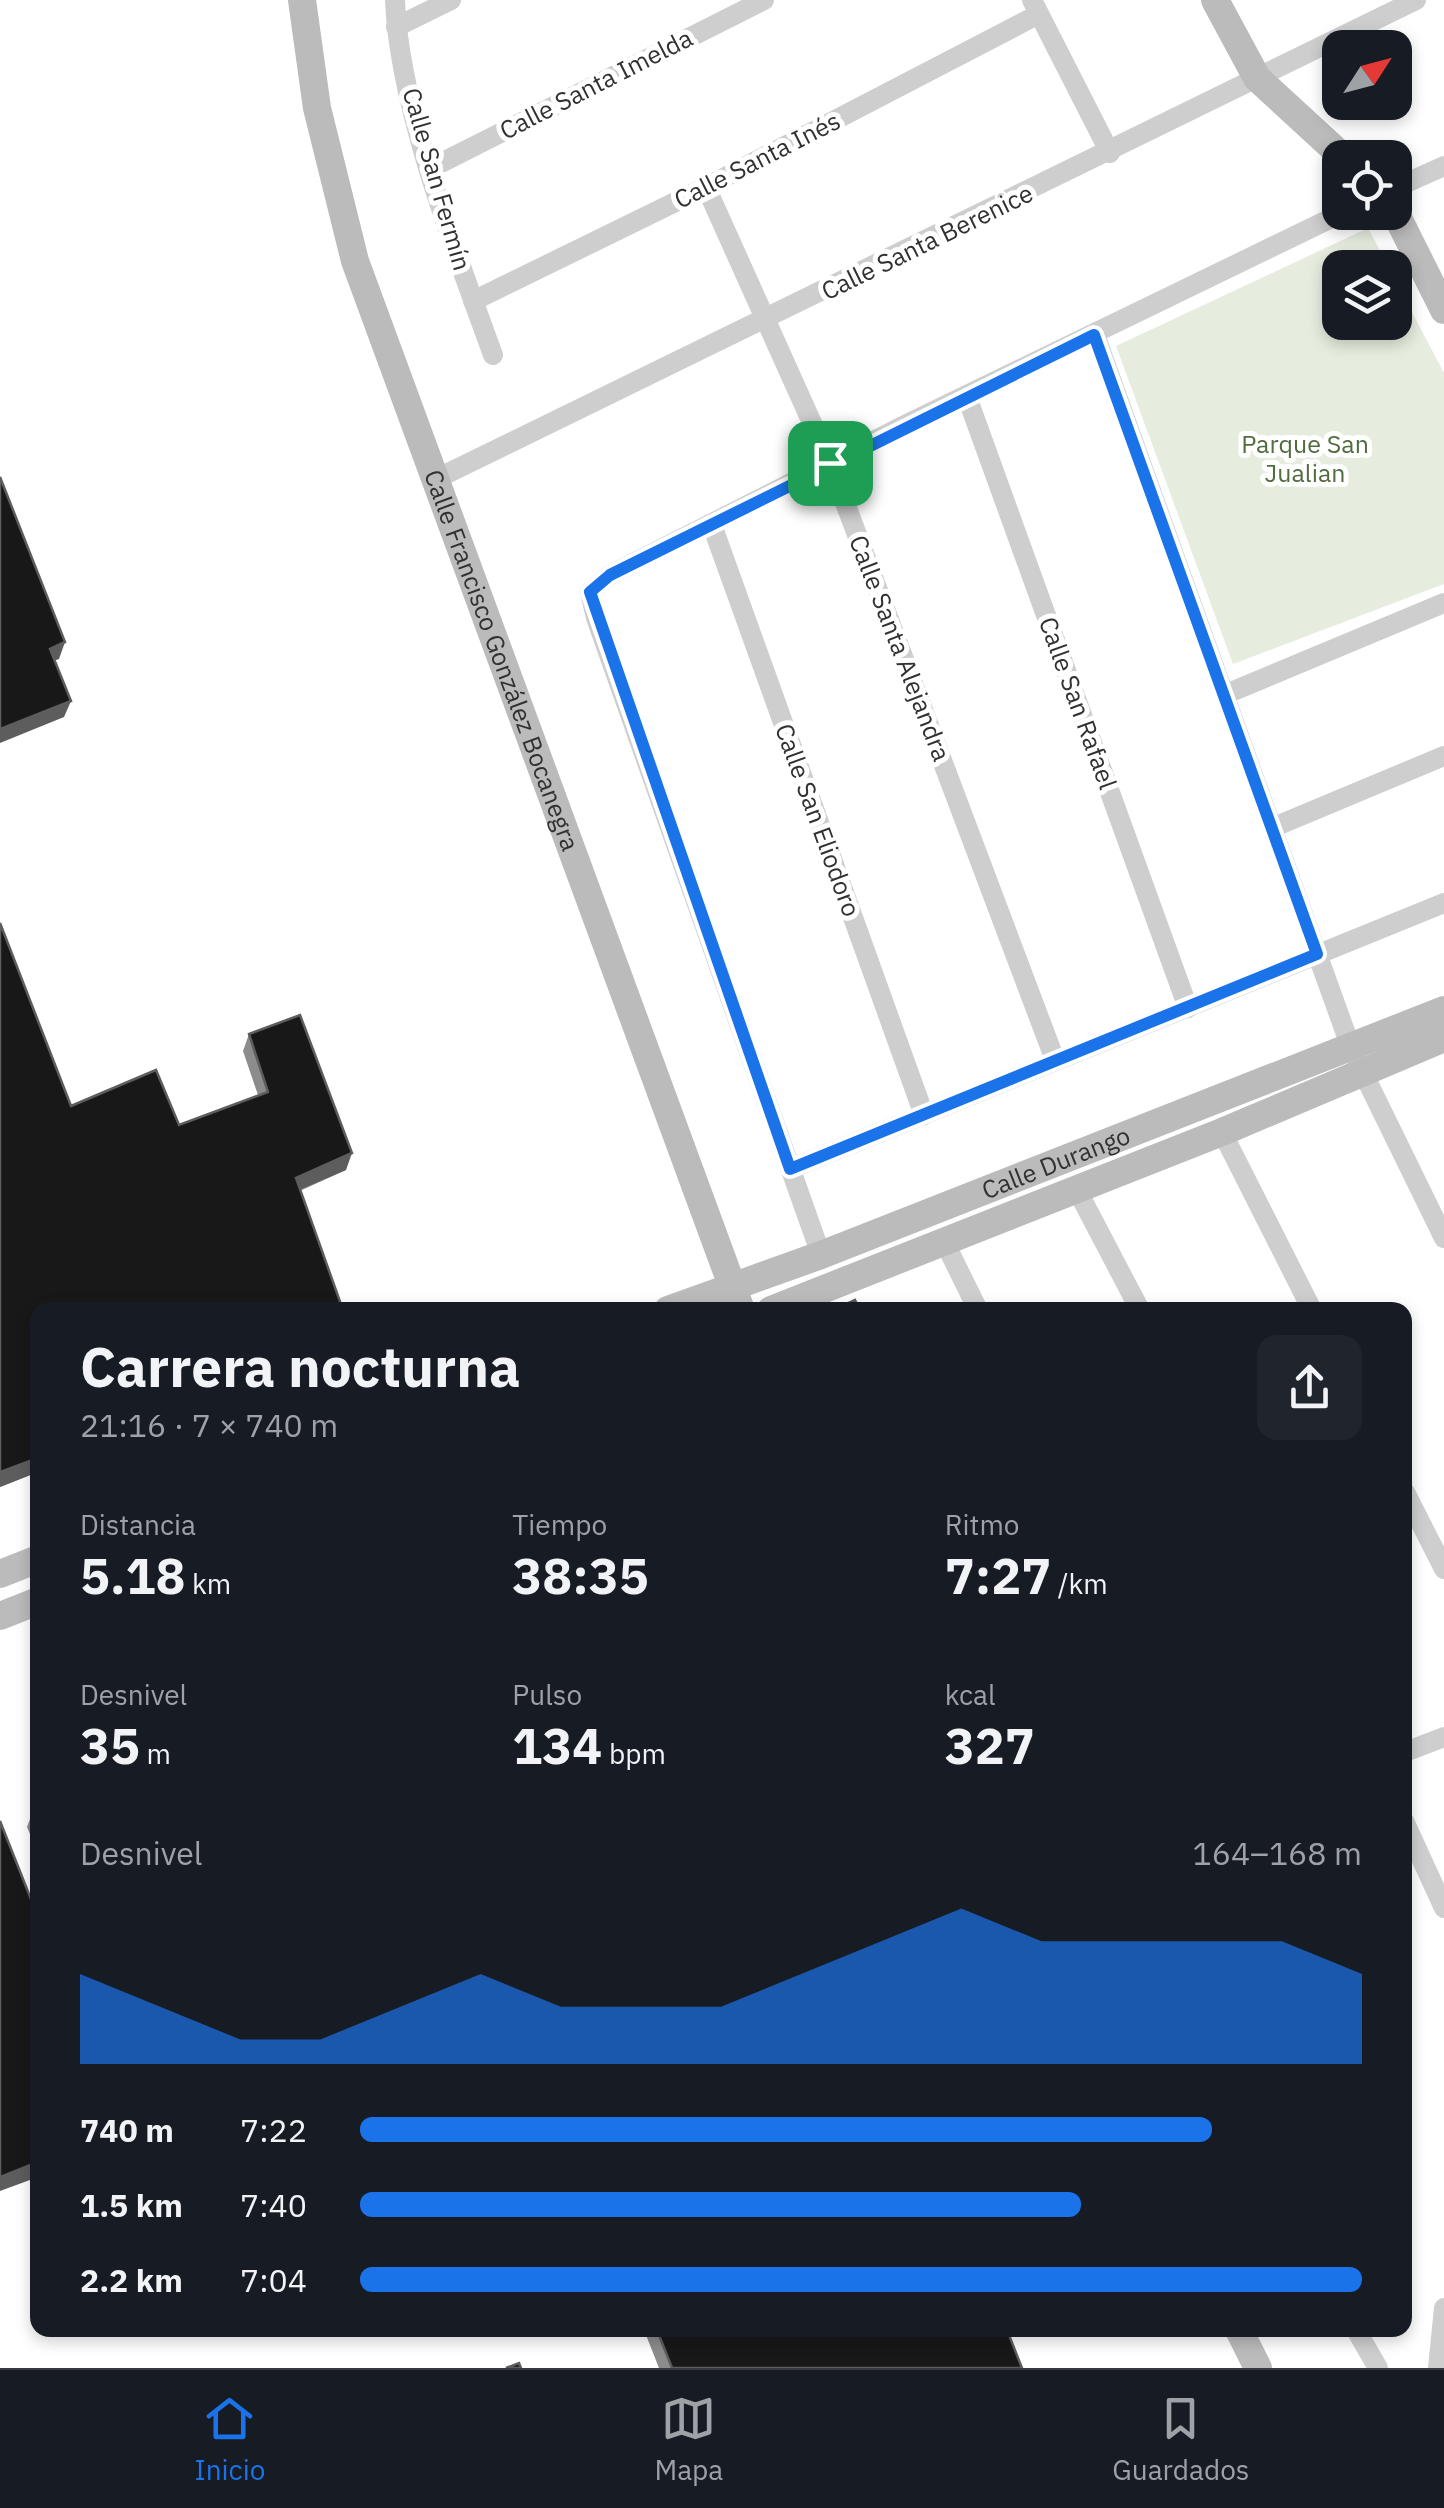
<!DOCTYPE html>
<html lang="es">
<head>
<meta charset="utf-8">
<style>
	:root { --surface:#171b24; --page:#20242c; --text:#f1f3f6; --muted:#9ea1a6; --line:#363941; --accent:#1a73e8 }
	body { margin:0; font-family:"IBM Plex Sans",sans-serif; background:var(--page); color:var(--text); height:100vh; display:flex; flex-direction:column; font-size:38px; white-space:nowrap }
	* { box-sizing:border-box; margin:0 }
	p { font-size:32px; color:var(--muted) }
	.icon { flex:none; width:55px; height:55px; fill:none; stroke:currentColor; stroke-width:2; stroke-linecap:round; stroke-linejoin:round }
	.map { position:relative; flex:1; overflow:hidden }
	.details { position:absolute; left:30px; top:1302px; width:1382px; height:1035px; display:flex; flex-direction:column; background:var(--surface); border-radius:20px; box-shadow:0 5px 15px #0003 }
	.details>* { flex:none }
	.needle { width:65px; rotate:54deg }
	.tools { position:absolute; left:1322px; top:30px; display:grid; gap:20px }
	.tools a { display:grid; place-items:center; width:90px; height:90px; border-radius:20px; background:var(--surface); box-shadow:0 5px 15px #0003; font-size:50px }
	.pin { position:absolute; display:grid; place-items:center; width:85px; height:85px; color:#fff; margin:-42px; border-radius:20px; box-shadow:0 5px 15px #0006 }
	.round { display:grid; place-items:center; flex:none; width:105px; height:105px; border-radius:20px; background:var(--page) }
	.summary { display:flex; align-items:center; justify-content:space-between; height:170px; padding:0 50px }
	h1 { font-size:55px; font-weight:800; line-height:75px }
	.stats { display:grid; grid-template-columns:repeat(3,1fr); gap:15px; height:170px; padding:10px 50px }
	.stats div { display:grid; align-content:center }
	.stats b { font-size:50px; font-weight:800 }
	.stats small { font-size:28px; font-weight:400 }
	.stats p { font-size:28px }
	.chart { height:280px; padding:20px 50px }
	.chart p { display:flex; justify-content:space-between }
	.chart svg { width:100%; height:180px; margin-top:10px; fill:var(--accent); opacity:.7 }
	ul { padding:0 50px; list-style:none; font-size:32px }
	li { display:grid; grid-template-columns:160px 120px 1fr; align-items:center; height:75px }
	li i { height:25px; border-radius:12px; background:var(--accent) }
	.tabs { display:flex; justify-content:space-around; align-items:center; height:140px; border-top:2px solid var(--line); background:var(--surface); font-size:28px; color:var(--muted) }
	.tabs a { display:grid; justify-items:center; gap:5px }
	.tabs .selected { color:var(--accent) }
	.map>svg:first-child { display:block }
</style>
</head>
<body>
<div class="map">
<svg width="1444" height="2368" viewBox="0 0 1444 2368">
	<rect width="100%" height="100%" fill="#fff"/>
	<polygon fill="#e6eddf" points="1368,228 1389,267 1340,268 1340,322 1395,322 1395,280 1444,373 1444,584 1233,664 1116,346"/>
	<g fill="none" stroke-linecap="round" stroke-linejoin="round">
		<g stroke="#cecece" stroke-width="20">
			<path d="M395,0C399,108 456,252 493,355"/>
			<polyline points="1032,0 1110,153"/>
			<polyline points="396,27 451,0"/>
			<polyline points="429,169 764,0"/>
			<polyline points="706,187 830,463 1055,1060"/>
			<polyline points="1395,188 1444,166"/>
			<polyline points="473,301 706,187 1039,14"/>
			<polyline points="1095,335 1351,1048 1444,1238"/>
			<polyline points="967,397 1188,1008"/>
			<polyline points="436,479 1416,0"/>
			<polyline points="712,525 924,1115"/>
			<polyline points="1226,694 1444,603"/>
			<polyline points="1274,827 1444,756"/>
			<polyline points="1222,1132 1312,1310"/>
			<polyline points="790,1169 1444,903"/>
			<polyline points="1076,1188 1140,1310"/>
			<polyline points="944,1241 978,1310"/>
			<polyline points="821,1255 596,618 590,592 610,575 905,425 1344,212"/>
			<polyline points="1405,1492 1444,1569"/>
			<polyline points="1405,1752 1444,1737"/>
			<polyline points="1405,1823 1444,1908"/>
			<polyline points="1356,2330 1378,2368"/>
			<polyline points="1438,2368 1444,2308"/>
		</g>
		<g stroke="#bbb" stroke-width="28">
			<path id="s1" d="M302,0L317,108L355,261L741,1310"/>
			<polyline points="1215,0 1257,78 1344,158"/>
			<polyline points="1395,212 1444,310"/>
			<path id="s2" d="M668,1310L821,1255L1444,1010"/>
			<polyline points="771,1310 1222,1132 1444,1038"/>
			<polyline points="0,1574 38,1559"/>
			<polyline points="0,1616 38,1601"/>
			<polyline points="1239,2330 1258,2368"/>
		</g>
	</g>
	<g fill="#8c8c8c">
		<polygon points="0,923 71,1106 179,1125 258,1095 243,1051 249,1034 346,1170 38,1310 38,1472 0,1487"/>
		<polygon points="38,1809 38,1853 27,1827 33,1811"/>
		<polygon points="644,2330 1007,2330 1022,2368 659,2368"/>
	</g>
	<g fill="#5d5d5d">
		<polygon points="65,642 59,659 43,665 50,649"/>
		<polygon points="71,701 64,717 0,743 0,729"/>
		<polygon points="352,1153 346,1170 290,1194 296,1178"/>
		<polygon points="38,1458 38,1472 0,1487 0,1472"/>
		<polygon points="38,2162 38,2177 0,2191 0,2177"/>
	</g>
	<g fill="#181818" stroke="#5d5d5d" stroke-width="2.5">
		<polygon points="0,477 65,642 50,649 71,701 0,729"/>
		<polygon points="0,923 71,1106 156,1070 179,1125 268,1092 249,1034 300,1015 352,1153 296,1178 343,1310 38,1310 38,1458 0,1472"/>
		<polygon points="855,1300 860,1310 834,1310"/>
		<polygon points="0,1821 38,1917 38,2162 0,2177"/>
		<polygon points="657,2330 1007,2330 1022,2368 672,2368"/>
		<polygon points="519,2363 521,2368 506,2368"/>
	</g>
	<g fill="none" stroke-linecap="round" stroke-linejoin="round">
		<g stroke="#fff" stroke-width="20">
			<polygon id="route" points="1094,335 1317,954 790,1169 590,592 610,575"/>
		</g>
		<use href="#route" stroke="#1a73e8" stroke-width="12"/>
	</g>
	<g text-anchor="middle" stroke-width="10" stroke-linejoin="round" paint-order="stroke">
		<g font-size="25" fill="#313131" stroke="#fff">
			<text transform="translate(596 84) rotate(-27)" y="9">Calle Santa Imelda</text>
			<text transform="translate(757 160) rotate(-27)" y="9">Calle Santa Inés</text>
			<text transform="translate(437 179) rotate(74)" y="9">Calle San Fermín</text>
			<text transform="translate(927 242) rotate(-26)" y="9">Calle Santa Berenice</text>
			<text transform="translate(900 648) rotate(69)" y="9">Calle Santa Alejandra</text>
			<text dy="9" stroke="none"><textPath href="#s1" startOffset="692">Calle Francisco González Bocanegra</textPath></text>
			<text transform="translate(1078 703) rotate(70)" y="9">Calle San Rafael</text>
			<text transform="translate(818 820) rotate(70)" y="9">Calle San Eliodoro</text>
			<text dy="9" stroke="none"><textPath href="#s2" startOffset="415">Calle Durango</textPath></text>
		</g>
		<g font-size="25" fill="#516c3f" stroke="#fff">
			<text x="1305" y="453">Parque San<tspan x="1305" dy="29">Jualian</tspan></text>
		</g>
	</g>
</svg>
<div class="tools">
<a><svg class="needle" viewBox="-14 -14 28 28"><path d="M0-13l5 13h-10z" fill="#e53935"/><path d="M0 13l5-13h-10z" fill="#9ea1a6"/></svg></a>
<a><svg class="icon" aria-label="locate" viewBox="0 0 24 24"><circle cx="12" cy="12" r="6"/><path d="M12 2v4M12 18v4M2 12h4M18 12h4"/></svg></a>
<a><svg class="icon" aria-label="layers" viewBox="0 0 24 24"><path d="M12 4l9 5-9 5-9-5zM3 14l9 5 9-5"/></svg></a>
</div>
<div class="pin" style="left:830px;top:463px;background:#1e9e55"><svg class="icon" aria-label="arrive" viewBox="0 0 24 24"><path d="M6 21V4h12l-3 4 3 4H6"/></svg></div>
<section class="details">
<div class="summary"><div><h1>Carrera nocturna</h1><p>21:16 · 7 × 740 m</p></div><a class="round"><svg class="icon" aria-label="share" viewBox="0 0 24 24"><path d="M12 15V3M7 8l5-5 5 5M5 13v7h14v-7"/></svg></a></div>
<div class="stats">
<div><p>Distancia</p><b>5.18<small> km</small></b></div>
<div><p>Tiempo</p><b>38:35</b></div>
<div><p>Ritmo</p><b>7:27<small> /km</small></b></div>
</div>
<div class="stats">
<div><p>Desnivel</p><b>35<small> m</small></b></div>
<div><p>Pulso</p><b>134<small> bpm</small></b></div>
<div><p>kcal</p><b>327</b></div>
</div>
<div class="chart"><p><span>Desnivel</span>164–168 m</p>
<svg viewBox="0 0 160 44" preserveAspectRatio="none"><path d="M0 44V22L10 30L20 38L30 38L40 30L50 22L60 30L70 30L80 30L90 22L100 14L110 6L120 14L130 14L140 14L150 14L160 22V44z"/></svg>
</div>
<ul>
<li><b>740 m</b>7:22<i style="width:85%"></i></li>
<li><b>1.5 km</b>7:40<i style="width:72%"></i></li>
<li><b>2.2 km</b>7:04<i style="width:100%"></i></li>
</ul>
</section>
</div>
<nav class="tabs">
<a class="selected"><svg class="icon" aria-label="home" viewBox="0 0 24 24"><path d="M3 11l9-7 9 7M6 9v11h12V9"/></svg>Inicio</a>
<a><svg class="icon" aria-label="map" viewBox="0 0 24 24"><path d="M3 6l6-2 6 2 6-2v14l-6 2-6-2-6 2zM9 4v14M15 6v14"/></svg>Mapa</a>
<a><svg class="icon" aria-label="saved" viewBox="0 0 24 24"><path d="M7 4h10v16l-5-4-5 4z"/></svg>Guardados</a>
</nav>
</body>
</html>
